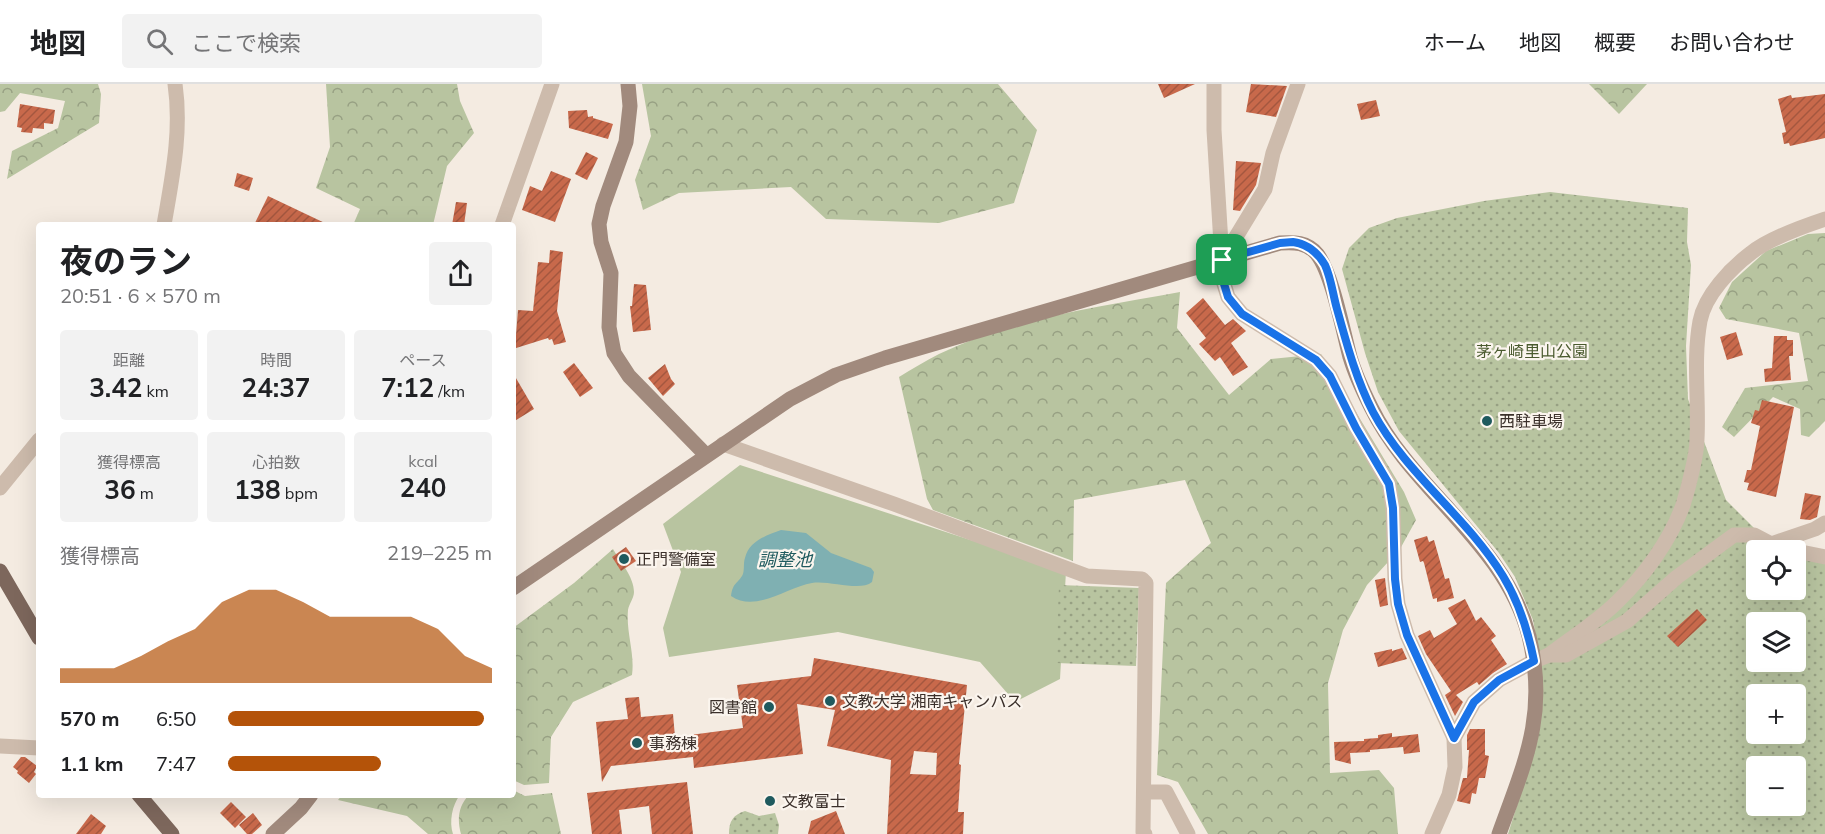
<!DOCTYPE html>
<html lang="ja">
<head>
<meta charset="utf-8">
<style>
	:root { --surface:#fff; --page:#f2f2f2; --text:#202124; --muted:#757577; --line:#e0e0e0; --accent:#b45309 }
	body { margin:0; font-family:Mulish,"Noto Sans JP",sans-serif; background:var(--page); color:var(--text); height:100vh; display:flex; flex-direction:column; font-size:22px; white-space:nowrap }
	* { box-sizing:border-box; margin:0 }
	p { font-size:20px; color:var(--muted) }
	.icon { flex:none; width:33px; height:33px; fill:none; stroke:currentColor; stroke-width:2; stroke-linecap:round; stroke-linejoin:round }
	.map { position:relative; flex:1; overflow:hidden }
	.drawer { position:absolute; left:36px; top:138px; width:480px; height:576px; display:flex; flex-direction:column; background:var(--surface); border-radius:6px; box-shadow:0 6px 24px #0002 }
	.drawer>* { flex:none }
	.fabs { position:absolute; left:1746px; top:456px; display:grid; gap:12px }
	.fabs a { display:grid; place-items:center; width:60px; height:60px; border-radius:6px; background:var(--surface); box-shadow:0 6px 24px #0002; font-size:30px }
	.pin { position:absolute; display:grid; place-items:center; width:51px; height:51px; color:#fff; margin:-26px; border-radius:12px; box-shadow:0 3px 9px #0006 }
	.round { display:grid; place-items:center; flex:none; width:63px; height:63px; border-radius:6px; background:var(--page) }
	.overview { display:flex; align-items:center; justify-content:space-between; height:102px; padding:0 24px }
	h1 { font-size:33px; font-weight:700; line-height:45px }
	.figures { display:grid; grid-template-columns:repeat(3,1fr); gap:9px; height:102px; padding:6px 24px }
	.figures div { display:grid; align-content:center; border-radius:6px; background:var(--page); text-align:center }
	.figures b { font-size:26px; font-weight:700 }
	.figures small { font-size:16px; font-weight:400 }
	.figures p { font-size:16px }
	.chart { height:168px; padding:12px 24px }
	.chart p { display:flex; justify-content:space-between }
	.chart svg { width:100%; height:108px; margin-top:6px; fill:var(--accent); opacity:.7 }
	ul { padding:0 24px; list-style:none; font-size:20px }
	li { display:grid; grid-template-columns:96px 72px 1fr; align-items:center; height:45px }
	li i { height:15px; border-radius:8px; background:var(--accent) }
	header { display:flex; align-items:center; gap:36px; box-sizing:border-box; height:84px; padding:0 30px; background:var(--surface); border-bottom:2px solid var(--line) }
	header strong { font-size:28px }
	nav { display:flex; gap:33px; margin-inline-start:auto; font-size:21px }
	.search { width:420px; height:54px; background:var(--page); display:flex; align-items:center; gap:15px; box-sizing:border-box; padding:0 21px; border-radius:6px; color:var(--muted); font-size:22px }
	.map>svg:first-child { display:block }
</style>
</head>
<body>
<header>
<strong>地図</strong>
<div class="search"><svg class="icon" aria-label="search" viewBox="0 0 24 24"><circle cx="10" cy="10" r="6"/><path d="M15 15l6 6"/></svg>ここで検索</div>
<nav><a>ホーム</a><a>地図</a><a>概要</a><a>お問い合わせ</a></nav>
</header>
<div class="map">
<svg width="1825" height="750" viewBox="0 0 1825 750">
	<defs>
		<pattern id="forest-crowns" width="20" height="18" patternUnits="userSpaceOnUse" patternTransform="scale(1.5)"><rect width="20" height="18" fill="#b8c4a0"/><path d="M2 6a3 3 0 1 1 6 0M12 15a3 3 0 1 1 6 0" fill="none" stroke="#97a083"/></pattern>
		<pattern id="park-dots" width="8" height="8" patternUnits="userSpaceOnUse" patternTransform="scale(1.5)"><rect width="8" height="8" fill="#b8c4a0"/><path d="M2 2h.1M6 6h.1" fill="none" stroke="#97a083" stroke-width="1.8" stroke-linecap="round"/></pattern>
		<pattern id="building-hatch" width="6" height="6" patternUnits="userSpaceOnUse" patternTransform="scale(1.5)"><rect width="6" height="6" fill="#c8694b"/><path d="M-1 1l2-2M0 6l6-6M5 7l2-2" fill="none" stroke="#a4573f"/></pattern>
	</defs>
	<rect width="100%" height="100%" fill="#f4ebe1"/>
	<polygon fill="#b8c4a0" points="740,381 1066,487 1060,595 1015,618 980,578 838,548 669,573 663,544 681,488 663,440"/>
	<g fill="url(#forest-crowns)">
		<polygon points="0,0 98,0 101,10 99,39 7,95 12,67 58,44 65,17 20,9 5,27 0,28"/>
		<polygon points="326,0 457,0 460,17 474,49 447,82 433,141 353,141 360,125 316,104 330,63"/>
		<polygon points="642,0 998,0 1037,46 1014,119 939,139 826,135 791,103 679,109 643,126 635,96 651,52"/>
		<polygon points="1589,0 1647,0 1619,30"/>
		<polygon points="1825,149 1825,337 1809,353 1801,351 1800,325 1773,313 1734,353 1722,343 1745,304 1808,297 1799,249 1726,235 1719,224 1732,198 1766,167 1808,150"/>
		<path d="M1180,208L1177,244L1229,311L1271,275L1321,270L1404,408L1416,436L1400,465L1367,501L1343,546L1328,599L1330,689L1379,686L1394,704L1398,750H1208L1178,698L1157,691L1166,499L1211,459L1185,396L1074,416L1073,477L933,426L927,415L899,293C912,285 925,277 939,270C1014,234 1099,223 1180,208Z"/>
		<path d="M613,465C620,477 634,493 634,508C634,514 629,520 628,526C626,549 635,569 632,591L573,618L551,653L549,699L524,701L513,696V544L574,499Z"/>
		<path d="M513,706L525,712L552,709L561,750H461C457,736 458,722 469,711H513Z"/>
		<path d="M342,711H460C452,721 449,738 453,750H428L407,732L338,716Z"/>
	</g>
	<g fill="url(#park-dots)" fill-rule="evenodd">
		<path d="M1550,108L1688,124L1687,158L1691,181L1686,262L1688,315L1726,416L1758,448L1775,455L1825,469V750H1508L1538,654L1541,581L1533,536L1515,493L1499,469L1399,347L1378,308L1365,269L1342,185L1349,164L1369,144L1397,134L1484,117ZM1756,466H1796V506H1756ZM1756,538H1796V578H1756ZM1756,610H1796V650H1756ZM1756,682H1796V722H1756Z"/>
		<polygon points="1059,501 1139,504 1136,582 1056,579"/>
		<path d="M745,727L759,732L775,729L779,741L778,750H729C729,737 733,731 745,727Z"/>
	</g>
	<path fill="#7fb0b2" d="M781,446L806,449L831,469L871,484L874,488L872,498C860,508 829,496 812,499C787,503 756,529 731,512C733,499 736,501 742,492C745,488 743,479 745,474C749,457 767,451 781,446Z"/>
	<g fill="url(#building-hatch)" fill-rule="evenodd">
		<polygon points="1158,0 1195,0 1164,14"/>
		<polygon points="1251,0 1287,2 1276,33 1246,28"/>
		<polygon points="1825,10 1825,54 1790,62 1789,59 1784,60 1782,49 1786,48 1778,15 1791,11 1792,14"/>
		<polygon points="1376,16 1380,32 1361,36 1357,20"/>
		<polygon points="20,20 55,26 53,40 44,39 44,45 33,44 32,49 21,48 22,44 17,43"/>
		<polygon points="587,26 588,33 593,32 593,34 613,40 608,55 569,44 568,27"/>
		<polygon points="586,68 598,74 587,96 575,90"/>
		<polygon points="1236,77 1261,79 1256,101 1240,127 1233,126"/>
		<polygon points="551,87 571,95 555,138 522,126 530,102 542,107"/>
		<polygon points="237,89 253,94 249,107 234,102"/>
		<polygon points="268,112 329,141 254,141"/>
		<polygon points="456,118 467,119 464,141 452,141"/>
		<polygon points="550,166 563,168 557,227 566,258 554,261 552,255 549,256 548,254 513,265 513,252 516,251 518,226 533,227 538,178 549,179"/>
		<polygon points="634,200 646,201 651,246 633,248 630,222 632,222"/>
		<polygon points="1203,214 1225,241 1233,235 1246,247 1231,259 1248,283 1233,292 1220,273 1215,277 1199,260 1206,254 1186,229"/>
		<polygon points="1736,248 1743,271 1727,276 1720,253"/>
		<polygon points="1774,252 1787,252 1787,256 1793,256 1793,272 1789,272 1791,296 1765,298 1764,285 1772,284"/>
		<polygon points="574,279 593,304 580,313 563,288"/>
		<polygon points="665,280 671,295 675,300 663,312 648,294"/>
		<polygon points="513,289 534,325 513,338"/>
		<polygon points="1762,316 1794,323 1776,413 1747,406 1749,399 1744,398 1747,386 1751,386 1760,342 1751,339 1755,326 1759,327"/>
		<polygon points="1805,409 1821,412 1817,433 1810,436 1800,435"/>
		<polygon points="1427,452 1429,458 1434,456 1445,495 1449,494 1454,514 1437,518 1437,514 1433,515 1424,479 1423,477 1420,478 1414,456"/>
		<polygon points="626,463 636,477 621,487 612,473"/>
		<polygon points="1385,494 1388,521 1380,523 1375,496"/>
		<polygon points="1465,515 1476,537 1481,533 1496,552 1491,556 1507,580 1493,589 1479,601 1477,598 1456,611 1463,618 1455,632 1445,611 1451,607 1426,570 1418,552 1430,546 1434,554 1457,540 1448,524"/>
		<polygon points="1697,525 1707,536 1678,563 1667,552"/>
		<polygon points="1402,564 1407,575 1378,583 1374,569 1392,565 1392,567"/>
		<path d="M814,574L967,601L959,680L961,681L958,728H964L963,750H887L891,676L827,662L835,626L797,620L803,670L694,684L693,673L611,682L602,698L596,638L628,635L625,614L639,613L641,633L673,630L675,653L743,644L737,601L811,592ZM914,667L937,669L936,691L910,690Z"/>
		<polygon points="1470,645 1485,645 1485,671 1489,672 1485,694 1479,694 1476,710 1472,709 1470,720 1457,717 1463,694 1467,694 1469,666 1467,666 1467,651"/>
		<polygon points="1392,649 1392,653 1418,650 1420,668 1404,670 1403,663 1370,666 1370,668 1350,669 1351,680 1335,676 1334,658 1364,657 1364,655 1378,654 1378,651"/>
		<polygon points="21,673 25,673 37,682 34,688 36,690 29,699 17,689 18,687 13,683"/>
		<polygon points="687,698 693,750 652,750 649,722 619,726 622,750 592,750 587,709"/>
		<polygon points="231,718 246,733 235,744 220,729"/>
		<polygon points="836,727 845,750 808,750 811,737"/>
		<polygon points="253,729 262,741 252,750 247,750 239,741"/>
		<polygon points="91,730 106,742 101,750 76,750"/>
	</g>
	<g fill="none" stroke-linecap="round" stroke-linejoin="round">
		<g stroke="#cdbbac" stroke-width="15">
			<polyline points="1214,0 1214,46 1222,176"/>
			<path d="M164,141C172,94 182,48 175,0"/>
			<polyline points="502,141 552,0"/>
			<polyline points="1222,176 1265,105 1273,69 1298,0"/>
			<polyline points="1217,177 1228,213 1242,230 1316,276 1330,292 1356,344 1389,400 1393,424 1395,495 1398,520 1407,551 1454,654 1455,683 1449,711 1432,750"/>
			<polyline points="723,360 894,420 1087,492 1142,495 1146,499 1143,748 1145,750"/>
			<polyline points="0,404 39,356"/>
			<polyline points="1771,460 1815,445 1825,439"/>
			<polyline points="1796,467 1825,473"/>
			<path d="M1549,571C1571,554 1597,538 1617,518C1644,492 1670,457 1683,421C1688,405 1697,371 1697,355C1699,316 1693,275 1700,237C1705,211 1731,184 1751,169C1768,155 1804,142 1825,135"/>
			<polyline points="1454,654 1474,618 1499,596 1534,577 1549,571 1566,571 1627,537 1677,493 1734,451 1754,451 1771,460 1793,466"/>
			<polyline points="0,662 39,664"/>
			<polyline points="1144,708 1166,708 1188,750"/>
		</g>
		<g stroke="#a18a7d" stroke-width="15">
			<polyline points="628,0 630,22 626,58 603,122 599,140 601,158 611,189 609,243 614,269 629,292 706,371"/>
			<path d="M513,504L790,315L836,291L885,274L1280,159C1294,158 1307,158 1317,170C1332,189 1343,247 1350,273C1355,290 1363,307 1371,323C1412,407 1505,458 1529,552C1548,630 1525,678 1499,750"/>
			<polyline points="273,750 301,724 311,711"/>
		</g>
		<g stroke="#7d675c" stroke-width="15">
			<polyline points="0,487 39,554"/>
			<polyline points="139,711 172,750"/>
		</g>
	</g>
	<g fill="none" stroke-linecap="round" stroke-linejoin="round">
		<g stroke="#fff" stroke-width="12">
			<path id="route" d="M1293,158C1308,160 1318,169 1325,181C1331,194 1333,211 1337,225C1347,261 1356,295 1373,328C1406,390 1466,432 1503,492C1519,518 1528,547 1534,577L1499,596L1474,618L1454,654L1407,551L1398,520L1395,495L1393,424L1389,400L1356,344L1330,292L1316,276L1242,230L1228,213L1217,177L1280,159Z"/>
		</g>
		<use href="#route" stroke="#1a73e8" stroke-width="8"/>
	</g>
	<g fill="#1f5a5e" stroke="#fbf5ee" stroke-width="2">
		<circle cx="1487" cy="337" r="6"/>
		<circle cx="624" cy="475" r="6"/>
		<circle cx="830" cy="617" r="6"/>
		<circle cx="769" cy="623" r="6"/>
		<circle cx="637" cy="659" r="6"/>
		<circle cx="770" cy="717" r="6"/>
	</g>
	<g text-anchor="middle" stroke-width="4.5" stroke-linejoin="round" paint-order="stroke">
		<g font-size="16" fill="#4a5a2e" stroke="#fbf5ee">
			<text x="1532" y="273">茅ヶ崎里山公園</text>
		</g>
		<g font-size="16" fill="#3b302b" stroke="#fbf5ee" text-anchor="start">
			<text x="1499" y="343">西駐車場</text>
			<text x="636" y="481">正門警備室</text>
			<text x="842" y="623">文教大学 湘南キャンパス</text>
			<text x="757" y="629" text-anchor="end">図書館</text>
			<text x="649" y="665">事務棟</text>
			<text x="782" y="723">文教富士</text>
		</g>
		<g font-size="18" font-style="italic" fill="#1f5a5e" stroke="#fbf5ee">
			<text x="785" y="482">調整池</text>
		</g>
	</g>
</svg>
<div class="fabs">
<a><svg class="icon" aria-label="locate" viewBox="0 0 24 24"><circle cx="12" cy="12" r="6"/><path d="M12 2v4M12 18v4M2 12h4M18 12h4"/></svg></a>
<a><svg class="icon" aria-label="layers" viewBox="0 0 24 24"><path d="M12 4l9 5-9 5-9-5zM3 14l9 5 9-5"/></svg></a>
<a>+</a>
<a>−</a>
</div>
<div class="pin" style="left:1222px;top:176px;background:#1e9e55"><svg class="icon" aria-label="arrive" viewBox="0 0 24 24"><path d="M6 21V4h12l-3 4 3 4H6"/></svg></div>
<section class="drawer">
<div class="overview"><div><h1>夜のラン</h1><p>20:51 · 6 × 570 m</p></div><a class="round"><svg class="icon" aria-label="share" viewBox="0 0 24 24"><path d="M12 15V3M7 8l5-5 5 5M5 13v7h14v-7"/></svg></a></div>
<div class="figures">
<div><p>距離</p><b>3.42<small> km</small></b></div>
<div><p>時間</p><b>24:37</b></div>
<div><p>ペース</p><b>7:12<small> /km</small></b></div>
</div>
<div class="figures">
<div><p>獲得標高</p><b>36<small> m</small></b></div>
<div><p>心拍数</p><b>138<small> bpm</small></b></div>
<div><p>kcal</p><b>240</b></div>
</div>
<div class="chart"><p><span>獲得標高</span>219–225 m</p>
<svg viewBox="0 0 160 44" preserveAspectRatio="none"><path d="M0 44V38L10 38L20 38L30 33L40 27L50 22L60 11L70 6L80 6L90 11L100 17L110 17L120 17L130 17L140 22L150 33L160 38V44z"/></svg>
</div>
<ul>
<li><b>570 m</b>6:50<i style="width:97%"></i></li>
<li><b>1.1 km</b>7:47<i style="width:58%"></i></li>
</ul>
</section>
</div>
</body>
</html>
